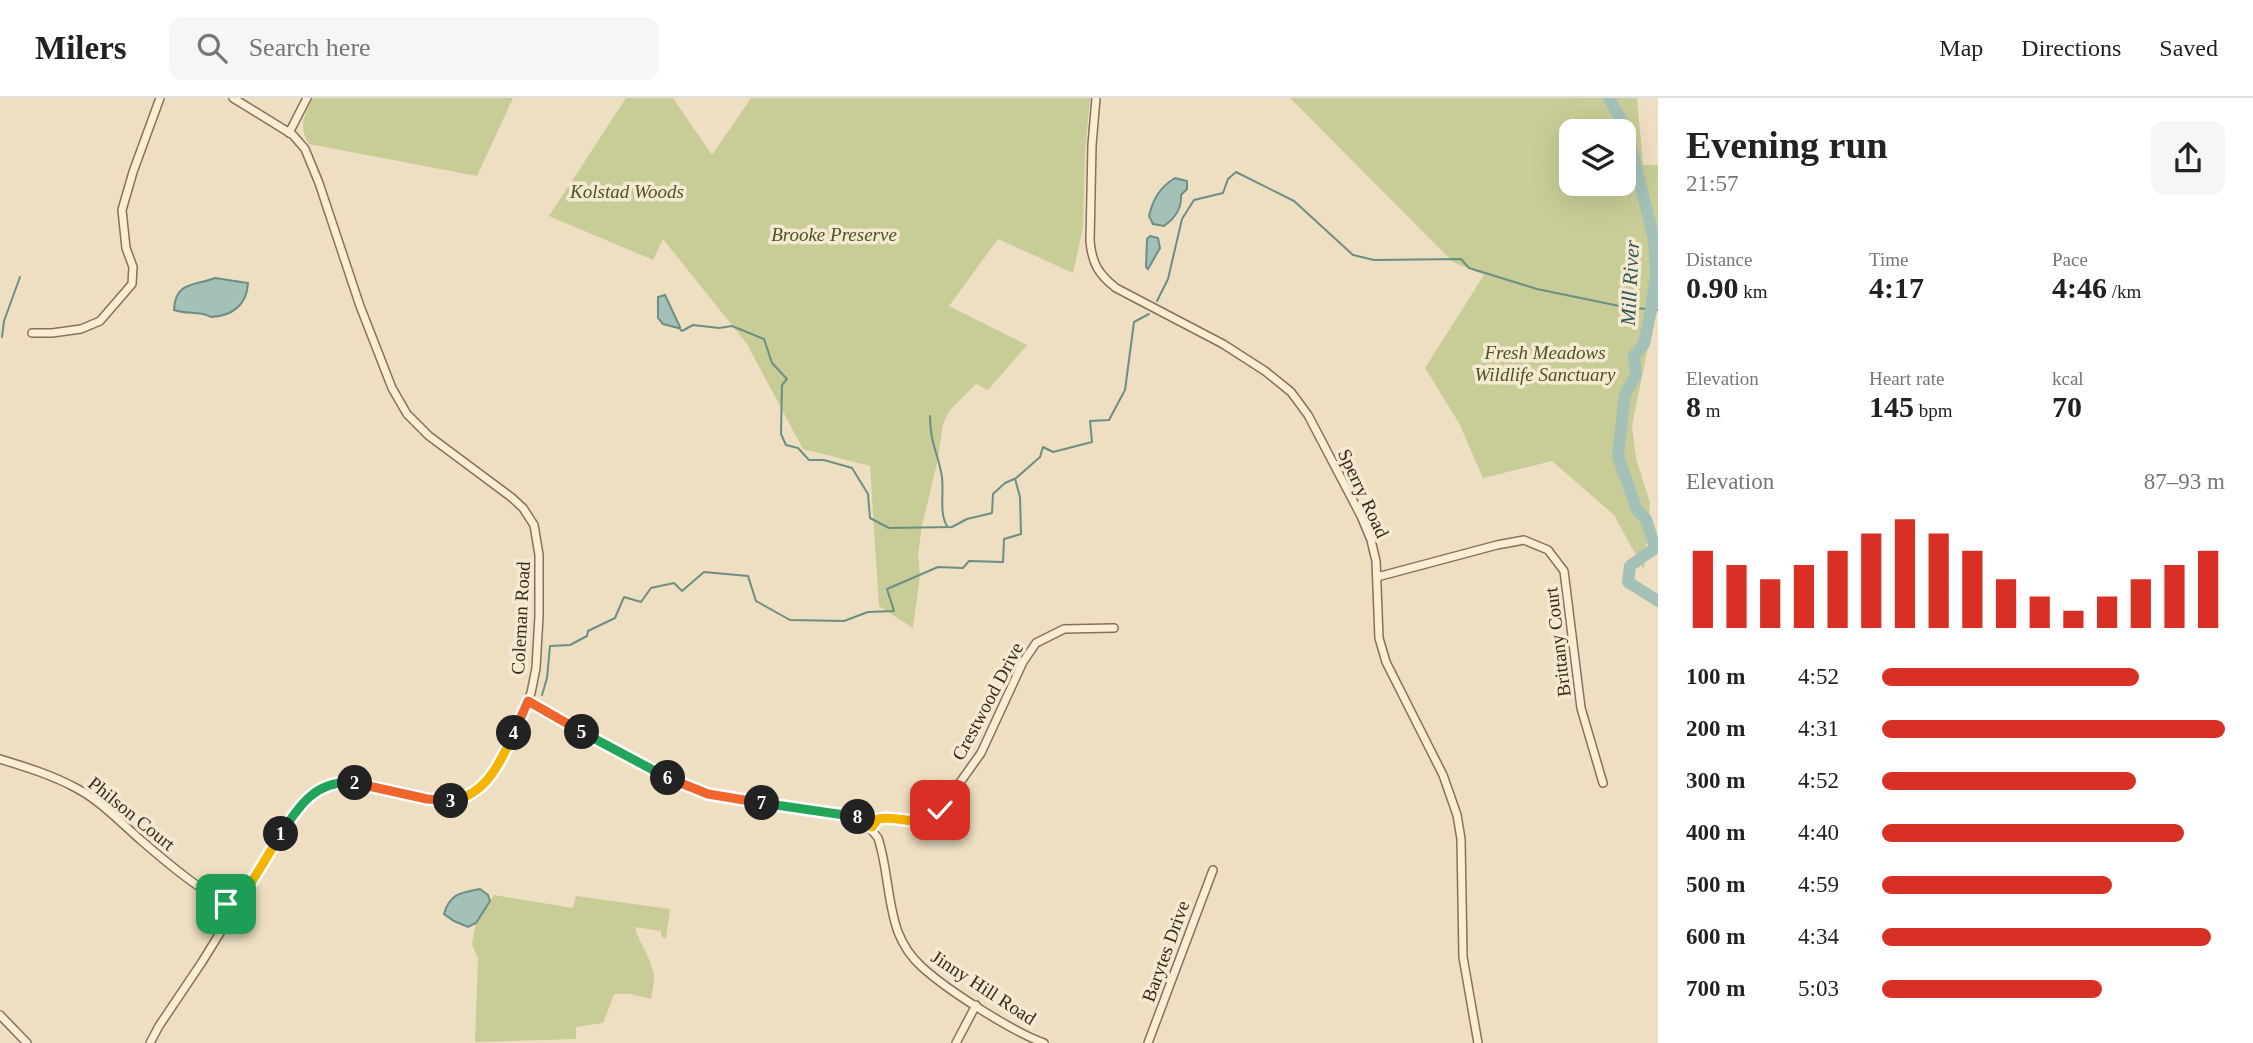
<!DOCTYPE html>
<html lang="en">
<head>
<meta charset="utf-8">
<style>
	:root { --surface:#fff; --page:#f6f6f6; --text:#222; --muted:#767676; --line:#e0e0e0; --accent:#d93025 }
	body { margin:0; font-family:Georgia,serif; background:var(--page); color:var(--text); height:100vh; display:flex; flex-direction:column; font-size:26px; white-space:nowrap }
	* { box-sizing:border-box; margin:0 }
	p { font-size:23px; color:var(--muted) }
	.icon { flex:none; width:38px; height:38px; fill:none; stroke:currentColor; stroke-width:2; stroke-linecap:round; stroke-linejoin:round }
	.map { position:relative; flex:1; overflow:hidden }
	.side { display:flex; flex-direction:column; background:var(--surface); width:595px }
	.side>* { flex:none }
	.controls { position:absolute; left:1559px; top:21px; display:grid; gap:14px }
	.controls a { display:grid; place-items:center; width:77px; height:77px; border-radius:14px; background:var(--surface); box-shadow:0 7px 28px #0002; font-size:35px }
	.pin { position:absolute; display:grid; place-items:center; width:60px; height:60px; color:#fff; margin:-30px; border-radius:14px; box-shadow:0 4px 10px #0006 }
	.km { position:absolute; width:35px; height:35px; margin:-18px; border-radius:50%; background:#222; color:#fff; font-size:19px; line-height:35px; text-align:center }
	.round { display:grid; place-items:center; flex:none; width:74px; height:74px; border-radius:14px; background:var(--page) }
	.summary { display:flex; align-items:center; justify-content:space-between; height:119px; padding:0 28px }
	h1 { font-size:38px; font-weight:700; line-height:52px }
	.stats { display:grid; grid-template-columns:repeat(3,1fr); gap:10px; height:119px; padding:7px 28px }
	.stats div { display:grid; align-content:center }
	.stats b { font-size:30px; font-weight:700 }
	.stats small { font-size:19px; font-weight:400 }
	.stats p { font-size:19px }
	.chart { height:196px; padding:14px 28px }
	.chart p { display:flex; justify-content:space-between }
	.chart svg { width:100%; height:126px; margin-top:7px; stroke:var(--accent); stroke-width:6 }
	ul { padding:0 28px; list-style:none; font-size:23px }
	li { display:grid; grid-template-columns:112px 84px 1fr; align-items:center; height:52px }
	li i { height:18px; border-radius:9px; background:var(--accent) }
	header { display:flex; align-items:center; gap:42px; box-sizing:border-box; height:98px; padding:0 35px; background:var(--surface); border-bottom:2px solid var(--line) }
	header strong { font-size:33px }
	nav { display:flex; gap:38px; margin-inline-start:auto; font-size:24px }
	.search { width:490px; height:63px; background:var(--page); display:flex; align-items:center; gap:18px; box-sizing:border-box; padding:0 24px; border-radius:14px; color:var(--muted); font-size:26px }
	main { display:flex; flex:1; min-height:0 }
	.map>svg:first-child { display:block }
</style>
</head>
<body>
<header>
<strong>Milers</strong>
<div class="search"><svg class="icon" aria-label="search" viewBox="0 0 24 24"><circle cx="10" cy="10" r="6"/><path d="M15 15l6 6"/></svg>Search here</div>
<nav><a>Map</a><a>Directions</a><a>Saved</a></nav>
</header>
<main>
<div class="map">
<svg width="1658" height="945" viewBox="0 0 1658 945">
	<rect width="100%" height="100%" fill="#eedfc2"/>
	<g fill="#c8cc96" fill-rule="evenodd">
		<path d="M313,0H513L477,78L309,46C298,28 304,18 313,0Z"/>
		<polygon points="626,0 673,0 712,57 751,0 1090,0 1085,55 1083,129 1073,175 998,141 949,208 1027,247 988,292 976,286 949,313 943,326 938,361 922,428 918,456 920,478 913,530 879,508 870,368 803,351 747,246 663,141 653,162 549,118"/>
		<path d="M1290,0H1637L1643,67H1658V213L1655,214L1632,328L1636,360L1650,405L1644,472L1614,417L1552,363L1483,380L1459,325L1425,270L1484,177L1453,164ZM1572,33H1624V86H1572Z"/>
		<path d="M494,797L573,810L576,798L670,811L666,841L661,838V833L635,829C639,846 652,860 654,878C654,885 652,894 651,901L630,896H614L603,925L576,929V941L475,944L478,861L472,846L476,825Z"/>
	</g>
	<g fill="#a4c1b7" stroke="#6b8f84" stroke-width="2">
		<path d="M1175,80L1187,83V91L1181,97C1182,111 1175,120 1164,128L1153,126L1149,118C1153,101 1160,89 1175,80Z"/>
		<polygon points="1150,138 1158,140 1160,150 1148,171 1146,169 1147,141"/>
		<path d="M215,180L248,185C247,207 232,218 211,219C200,212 187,217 174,212C175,183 195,188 215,180Z"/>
		<polygon points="665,197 680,229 678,230 663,226 658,220 658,199"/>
		<path d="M480,791L488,797L490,803L476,825L468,829L454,823L444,816C450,795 461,795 480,791Z"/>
	</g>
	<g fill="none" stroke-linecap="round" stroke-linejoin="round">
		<g stroke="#6b8f84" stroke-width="2">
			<polyline points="1157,203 1168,181 1182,121 1194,102 1223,95 1228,81 1236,74 1294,103 1353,157 1374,162 1461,161 1469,170 1537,191 1624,209 1658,212"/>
			<polyline points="679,230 682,233 693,227 719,230 732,228 764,241 772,265 787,281 782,287 781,336 786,347 798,350 809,362 824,362 852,370 868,396 870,420 889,430 952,429 967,421 992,415 993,396 1005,385 1014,381"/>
			<polyline points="2,239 4,223 20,179"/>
			<path d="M930,318C930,345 938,355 942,379C944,395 939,415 947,428"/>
			<polyline points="542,597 547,580 550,548 570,547 587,538 588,533 615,520 624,499 641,504 651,490 674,485 682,493 704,474 748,478 756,503 790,522 844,523 868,514 894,513 887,491 938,469 963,470 969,463 1003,464 1004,441 1021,436 1020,399 1015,381 1040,359 1043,349 1053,354 1092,344 1090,323 1109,322 1125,292 1134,224 1149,216"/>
		</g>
		<polyline stroke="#a4c1b7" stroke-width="12" points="1609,0 1621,22 1632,53 1654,141 1656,175 1651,212 1644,246 1634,258 1636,277 1625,296 1618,358 1637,412 1646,421 1655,450 1630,468 1628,484 1658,503"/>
		<g stroke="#887059" stroke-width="10">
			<g id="minor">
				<path d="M1096,0L1092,47L1090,143C1092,165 1098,176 1116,190L1223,246L1265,273L1291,294L1308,317L1361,418L1371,442L1376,463L1379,540L1386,564L1443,677L1457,717L1461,741L1463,859L1478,945"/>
				<polyline points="289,35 307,0"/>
				<polyline points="32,235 52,235 81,231 100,223 132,186 133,169 126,150 122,112 133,74 160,0"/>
				<polyline points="1377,479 1497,447 1524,442 1548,452 1564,473 1581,610 1603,685"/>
				<path d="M528,603L645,669L693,690L728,700L854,718L866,725L878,740C888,770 887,804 898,834C903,847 911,859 922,869C947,892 1013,934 1044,945"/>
				<path d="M0,661C26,669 52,677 76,690C101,703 122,726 143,744C172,769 201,793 235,811"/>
				<path d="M872,729L878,721C900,717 922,732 939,714L981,655L1023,564L1036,545L1064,531L1114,530"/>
				<polyline points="0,917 27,945"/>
				<polyline points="150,945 159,928 202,864 288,725 307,700 325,688 343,684 441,703 465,699 488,682 510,644 531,595 536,570 539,518 539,457 534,427 523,410 511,399 429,338 407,316 392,290 360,208 319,85 305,51 293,37 233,0"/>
				<polyline points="956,945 976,907"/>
				<polyline points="1148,945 1213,772"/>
			</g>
		</g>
		<use href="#minor" stroke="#f9edd5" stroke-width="7"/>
	</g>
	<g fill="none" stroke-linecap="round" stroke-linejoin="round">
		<g stroke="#fff" stroke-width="14">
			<polyline id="split-1" points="226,806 235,811 281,736"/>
		</g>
		<g stroke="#fff" stroke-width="14">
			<path id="split-2" d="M281,736C299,707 317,681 355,685"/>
		</g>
		<g stroke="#fff" stroke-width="14">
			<polyline id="split-3" points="355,685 427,701 451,703"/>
		</g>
		<g stroke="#fff" stroke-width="14">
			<path id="split-4" d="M451,703C486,697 500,665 514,635"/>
		</g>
		<g stroke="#fff" stroke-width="14">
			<polyline id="split-5" points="514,635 528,603 582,634"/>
		</g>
		<g stroke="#fff" stroke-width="14">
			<polyline id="split-6" points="582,634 668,680"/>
		</g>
		<g stroke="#fff" stroke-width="14">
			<polyline id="split-7" points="668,680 708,696 762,705"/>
		</g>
		<g stroke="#fff" stroke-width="14">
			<polyline id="split-8" points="762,705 858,719"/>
		</g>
		<g stroke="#fff" stroke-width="14">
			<path id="split-9" d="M858,719L872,729L878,721C902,716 921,734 940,712"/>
		</g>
		<use href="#split-1" stroke="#f5b400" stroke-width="9"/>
		<use href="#split-2" stroke="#22a559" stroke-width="9"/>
		<use href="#split-3" stroke="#f0652b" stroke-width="9"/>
		<use href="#split-4" stroke="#f5b400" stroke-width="9"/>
		<use href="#split-5" stroke="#f0652b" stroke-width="9"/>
		<use href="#split-6" stroke="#22a559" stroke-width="9"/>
		<use href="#split-7" stroke="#f0652b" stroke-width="9"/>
		<use href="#split-8" stroke="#22a559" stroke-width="9"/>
		<use href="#split-9" stroke="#f5b400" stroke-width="9"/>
	</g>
	<g text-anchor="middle" stroke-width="7" stroke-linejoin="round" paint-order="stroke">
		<g font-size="19" font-style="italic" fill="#4a5424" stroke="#f5e9d1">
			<text x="627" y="100">Kolstad Woods</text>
			<text x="834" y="143">Brooke Preserve</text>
			<text x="1545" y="261">Fresh Meadows<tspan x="1545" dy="22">Wildlife Sanctuary</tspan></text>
		</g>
		<g font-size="19" fill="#38291d" stroke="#f5e9d1">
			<text transform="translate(1364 395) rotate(65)" y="7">Sperry Road</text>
			<text transform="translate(520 520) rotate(-87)" y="7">Coleman Road</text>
			<text transform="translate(1557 544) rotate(-97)" y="7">Brittany Court</text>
			<text transform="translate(987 603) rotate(-62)" y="7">Crestwood Drive</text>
			<text transform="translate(132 715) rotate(39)" y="7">Philson Court</text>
			<text transform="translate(1165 853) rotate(-70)" y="7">Barytes Drive</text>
			<text transform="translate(984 889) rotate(33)" y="7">Jinny Hill Road</text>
		</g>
		<g font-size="21" font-style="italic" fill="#2c5753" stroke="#f5e9d1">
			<text transform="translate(1630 185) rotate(-87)" y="7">Mill River</text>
		</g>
	</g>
</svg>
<div class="controls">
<a><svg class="icon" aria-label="layers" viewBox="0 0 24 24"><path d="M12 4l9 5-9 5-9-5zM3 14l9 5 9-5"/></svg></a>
</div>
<div class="pin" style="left:226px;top:806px;background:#1e9e55"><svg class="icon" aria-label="arrive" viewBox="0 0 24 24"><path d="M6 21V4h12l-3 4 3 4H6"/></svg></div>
<div class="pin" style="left:940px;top:712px;background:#d93025"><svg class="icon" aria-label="check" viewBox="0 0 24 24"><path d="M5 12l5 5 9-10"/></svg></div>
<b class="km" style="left:281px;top:736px">1</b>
<b class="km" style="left:355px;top:685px">2</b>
<b class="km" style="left:451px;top:703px">3</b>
<b class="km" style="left:514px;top:635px">4</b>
<b class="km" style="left:582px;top:634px">5</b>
<b class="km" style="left:668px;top:680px">6</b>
<b class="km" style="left:762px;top:705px">7</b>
<b class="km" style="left:858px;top:719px">8</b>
</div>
<section class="side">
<div class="summary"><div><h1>Evening run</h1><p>21:57</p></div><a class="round"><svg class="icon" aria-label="share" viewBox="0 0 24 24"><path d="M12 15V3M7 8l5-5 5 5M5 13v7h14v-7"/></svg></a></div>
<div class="stats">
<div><p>Distance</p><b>0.90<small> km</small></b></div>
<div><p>Time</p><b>4:17</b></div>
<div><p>Pace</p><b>4:46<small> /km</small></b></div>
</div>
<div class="stats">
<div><p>Elevation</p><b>8<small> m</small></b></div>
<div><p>Heart rate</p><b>145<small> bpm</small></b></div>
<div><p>kcal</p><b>70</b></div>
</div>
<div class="chart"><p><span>Elevation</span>87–93 m</p>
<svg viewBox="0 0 160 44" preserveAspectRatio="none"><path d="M5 44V17M15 44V22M25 44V27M35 44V22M45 44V17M55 44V11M65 44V6M75 44V11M85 44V17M95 44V27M105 44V33M115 44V38M125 44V33M135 44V27M145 44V22M155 44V17"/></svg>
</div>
<ul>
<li><b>100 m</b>4:52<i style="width:75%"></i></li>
<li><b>200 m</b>4:31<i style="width:100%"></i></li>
<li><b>300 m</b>4:52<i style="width:74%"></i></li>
<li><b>400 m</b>4:40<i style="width:88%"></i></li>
<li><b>500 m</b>4:59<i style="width:67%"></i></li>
<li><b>600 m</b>4:34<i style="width:96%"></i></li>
<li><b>700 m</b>5:03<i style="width:64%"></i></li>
</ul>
</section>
</main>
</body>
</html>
